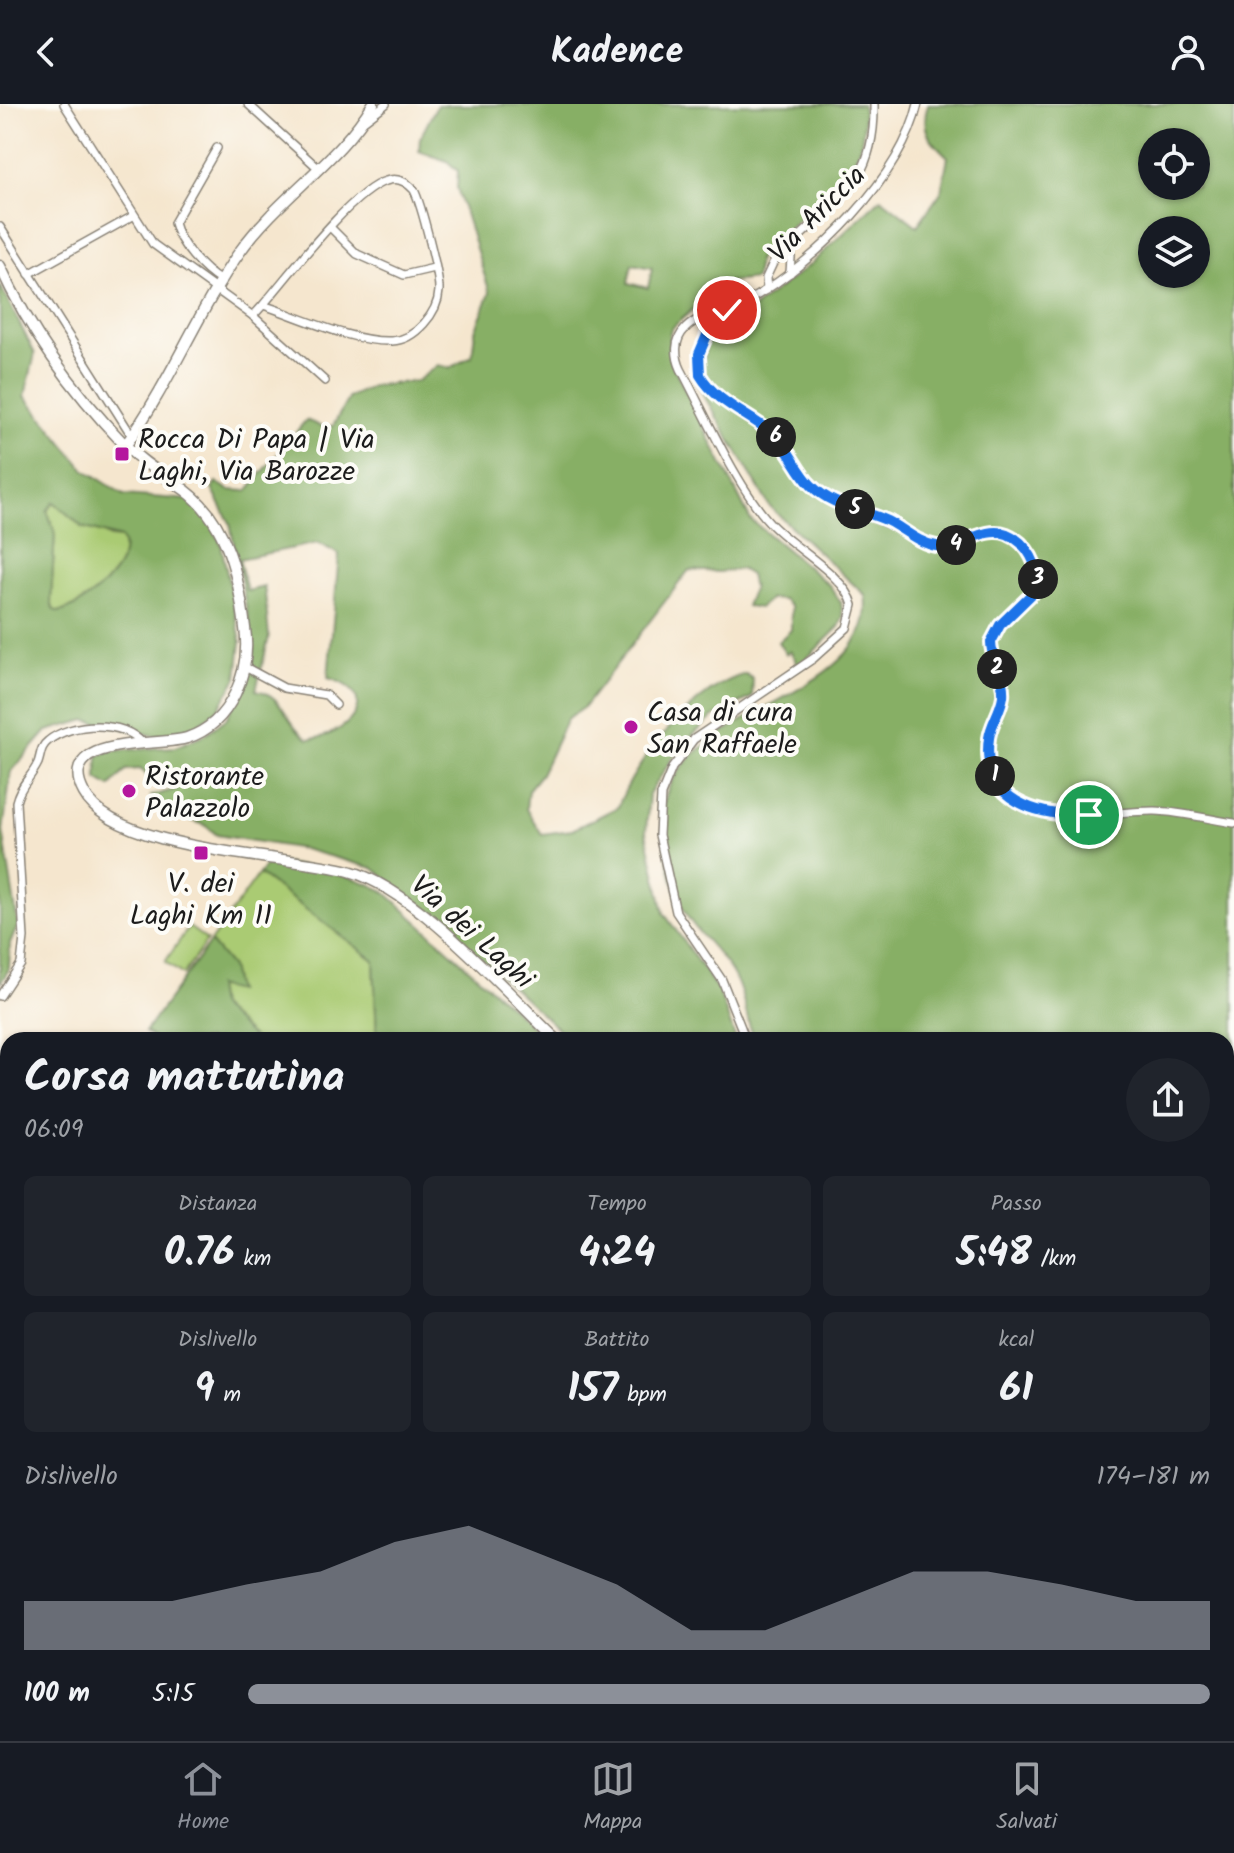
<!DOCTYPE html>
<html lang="it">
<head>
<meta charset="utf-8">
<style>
	:root { --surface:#171b24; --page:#20242c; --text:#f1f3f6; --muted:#9ea1a6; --line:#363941; --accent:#8c9099 }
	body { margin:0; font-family:Kalam,sans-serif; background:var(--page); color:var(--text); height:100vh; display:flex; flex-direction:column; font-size:30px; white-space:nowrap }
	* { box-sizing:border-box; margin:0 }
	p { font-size:26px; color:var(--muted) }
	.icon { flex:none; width:44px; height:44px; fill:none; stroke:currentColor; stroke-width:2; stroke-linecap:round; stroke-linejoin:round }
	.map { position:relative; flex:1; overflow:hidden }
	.details { position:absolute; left:0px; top:928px; width:1234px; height:710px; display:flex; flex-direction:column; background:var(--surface); border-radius:24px 24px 0 0; box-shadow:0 2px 6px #0004 }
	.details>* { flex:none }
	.tools { position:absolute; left:1138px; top:24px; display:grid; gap:16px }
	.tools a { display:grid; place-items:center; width:72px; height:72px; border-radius:50%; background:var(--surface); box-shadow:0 2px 6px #0004; font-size:40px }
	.pin { position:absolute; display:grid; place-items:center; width:68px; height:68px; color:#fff; margin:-34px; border:4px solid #fff; border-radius:50%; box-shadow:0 2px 8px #0007 }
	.km { position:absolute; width:40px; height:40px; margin:-20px; border-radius:50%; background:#222; color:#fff; font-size:22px; line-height:40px; text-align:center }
	.round { display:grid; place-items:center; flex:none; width:84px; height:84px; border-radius:42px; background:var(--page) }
	.overview { display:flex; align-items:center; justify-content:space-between; height:136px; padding:0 24px }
	h1 { font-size:44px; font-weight:600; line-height:60px }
	.stats { display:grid; grid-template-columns:repeat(3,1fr); gap:12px; height:136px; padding:8px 24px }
	.stats div { display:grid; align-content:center; border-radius:12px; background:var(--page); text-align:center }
	.stats b { font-size:40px; font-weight:600 }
	.stats small { font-size:22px; font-weight:400 }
	.stats p { font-size:22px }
	.chart { height:224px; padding:16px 24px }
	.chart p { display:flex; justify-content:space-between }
	.chart svg { width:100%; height:144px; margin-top:8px; fill:var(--accent); opacity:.7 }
	ul { padding:0 24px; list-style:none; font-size:26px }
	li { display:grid; grid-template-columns:128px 96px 1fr; align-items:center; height:60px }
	li i { height:20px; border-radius:10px; background:var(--accent) }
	header { display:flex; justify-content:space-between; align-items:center; height:104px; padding:0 24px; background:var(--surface); font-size:36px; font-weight:600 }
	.dock { display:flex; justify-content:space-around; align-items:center; height:112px; border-top:2px solid var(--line); background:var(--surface); font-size:22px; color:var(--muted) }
	.dock a { display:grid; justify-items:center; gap:4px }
	.dock .selected { color:var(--accent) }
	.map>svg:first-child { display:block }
</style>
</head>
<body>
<header><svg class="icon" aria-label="back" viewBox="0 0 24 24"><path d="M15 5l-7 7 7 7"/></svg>Kadence<svg class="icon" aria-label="person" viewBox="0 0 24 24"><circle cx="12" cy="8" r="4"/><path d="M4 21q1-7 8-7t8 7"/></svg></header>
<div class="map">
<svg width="1234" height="1637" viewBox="0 0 1234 1637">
	<rect width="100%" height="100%" fill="#fdfcf7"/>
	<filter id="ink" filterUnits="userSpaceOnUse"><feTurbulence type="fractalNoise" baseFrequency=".0125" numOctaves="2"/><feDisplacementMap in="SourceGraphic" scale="16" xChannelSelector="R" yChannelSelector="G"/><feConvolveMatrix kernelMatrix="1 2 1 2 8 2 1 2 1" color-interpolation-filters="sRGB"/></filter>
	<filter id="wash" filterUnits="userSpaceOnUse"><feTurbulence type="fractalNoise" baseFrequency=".006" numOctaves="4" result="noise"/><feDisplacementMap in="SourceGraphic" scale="32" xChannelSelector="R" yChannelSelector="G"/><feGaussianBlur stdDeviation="1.8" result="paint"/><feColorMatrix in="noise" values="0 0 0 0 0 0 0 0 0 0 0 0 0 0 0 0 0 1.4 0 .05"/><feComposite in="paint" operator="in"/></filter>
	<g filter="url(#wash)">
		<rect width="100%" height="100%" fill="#f5e6ce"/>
		<g fill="#aacb73" stroke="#637448" stroke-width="2">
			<path d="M54,398L110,433L121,434C136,461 83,504 58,508L53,505L51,496L55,429L47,407Z"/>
			<polygon points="259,770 374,856 377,936 256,936 219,903 215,882 236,886 210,838"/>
			<polygon points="189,823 207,836 183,871 165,858"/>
			<polygon points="8,1001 8,1048 0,1031 0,1004"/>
		</g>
		<g fill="#87af65" stroke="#526640" stroke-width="2" fill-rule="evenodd">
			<path d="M862,0C871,47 845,72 813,102C794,119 776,137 758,155L755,175L711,180C703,188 700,199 692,206C668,229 667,220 670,256L750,415L830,482L841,499L843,513L839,523L799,562L790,547L786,550L778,538L791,526V503L784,496L770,495L759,504L746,502L753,484L750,471L740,465L719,468L689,466L584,603L567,615L541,670L528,686L526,705L542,730L572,726L618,703C635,656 696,583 746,570L753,575L752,593L713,613L680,643L649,690L646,728L664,809L719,888L736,936H570L441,817L373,764L303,745L217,731L205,721L170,709L151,692L177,685L174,677L150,673L140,665L126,666L110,683L97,675L98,652L110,647L175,643L204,631L226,615L250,572L254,544L230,419L212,385L216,378L229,386L247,387L306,316L320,322H333L349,293L373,282L417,277L438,261L450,264L472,252L475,227L490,189L457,84L458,67L447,57L419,47L420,34L437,1ZM632,160L652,164L648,184L628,179ZM318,439L339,450L328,574C385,590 348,633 308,635C286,621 284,590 256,586L269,533L265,489L264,483L247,487L239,455Z"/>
			<path d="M928,0H1234V1366L1226,1360V936H753C747,915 743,885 731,867C719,848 701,833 689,815C673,790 666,750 663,721C652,606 882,599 865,491L770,403L697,280L707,241L720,222L751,206L812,159L881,94L917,122L941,88L948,53C929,35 920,26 928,0ZM1152,38H1196V82H1152ZM1152,126H1196V170H1152Z"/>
			<path d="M0,181L35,250L25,292L84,365L124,391L191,396L211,417L221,440L241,537L237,574L218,605L188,629L156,632L86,616L47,627L11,668L3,727L18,821L10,840L9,865L0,880ZM54,398L82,423L121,434C136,461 83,504 58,508L53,505L51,496L55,429L47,407Z"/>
			<path d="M269,757C310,763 347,768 384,787L547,936H377L374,856L259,770Z"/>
			<polygon points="210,838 231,863 236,887 216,882 219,903 256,936 157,936 145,928"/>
			<polygon points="0,1045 8,1061 8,1630 277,1630 273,1637 0,1637"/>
			<polygon points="1226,1382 1234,1388 1234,1637 922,1637 909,1630 1226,1630"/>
			<polygon points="368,1630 561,1630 557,1637 363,1637"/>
		</g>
	</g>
	<g filter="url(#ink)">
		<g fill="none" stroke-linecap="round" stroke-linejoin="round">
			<g stroke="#888175" stroke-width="10">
				<g id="minor">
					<path d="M64,0L153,140L253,212L263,201C300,213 354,239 392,237C415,236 438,209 439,187C440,173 421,99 414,86C407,78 397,73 386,77C353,86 288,172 263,201"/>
					<polyline points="248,0 317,63"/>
					<polyline points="365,16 386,0"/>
					<path d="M217,44L174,119C179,140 203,166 221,177"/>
					<polyline points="0,123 132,332"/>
					<polyline points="331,124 357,150 404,171 434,164"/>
					<polyline points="790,169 792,139"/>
					<polyline points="29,170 133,112"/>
					<path d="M767,186L766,174L773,159C826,99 876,91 874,0"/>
					<path d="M716,210L699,250L702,275L733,305L776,333L818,388L935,442H953L991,428L1007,430L1029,448L1037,469V485L1000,521L991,541C992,557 1003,572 1003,588C1003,613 983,629 990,659C1007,734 1102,706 1155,707C1182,708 1208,715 1234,719"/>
					<polyline points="253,212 325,277"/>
					<polyline points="245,563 284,584 326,591 336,601"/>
					<path d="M0,892L21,860L24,834L16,698C20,681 31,674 38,659C41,651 40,643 48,637C71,618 124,615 143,640"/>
					<path d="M746,936L722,876L676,808L659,731L661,691L672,664L694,635L814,554L847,524L853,501C846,472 792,443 771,420C737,384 705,310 681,265C675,252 674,236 685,225C701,208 731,207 751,195C816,158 901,74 918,0"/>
					<polyline points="665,1637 670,1630"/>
				</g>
			</g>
			<g stroke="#888175" stroke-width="11">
				<polyline id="tertiary" points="562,1637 566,1630"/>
			</g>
			<g stroke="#888175" stroke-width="13">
				<g id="secondary">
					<path d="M0,162C31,230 73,287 124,340C142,359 164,371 185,386C228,418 239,474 245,524C251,567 232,619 187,634C160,643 53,631 84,689C115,748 288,751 349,767C416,785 505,887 557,936"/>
					<path d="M125,342C170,280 197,208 241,146C279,93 340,56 373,0"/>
					<polyline points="1226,1366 1234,1371"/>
				</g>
			</g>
			<use href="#minor" stroke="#fff" stroke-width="7"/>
			<use href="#tertiary" stroke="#fff" stroke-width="8"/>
			<use href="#secondary" stroke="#fff" stroke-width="10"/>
		</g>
	</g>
	<g fill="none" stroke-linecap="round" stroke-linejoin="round" filter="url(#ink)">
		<g stroke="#fff" stroke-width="16">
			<path id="route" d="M727,206L716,210L699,250L700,271C718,301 751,310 775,332C790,346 797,367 811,381C832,403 862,405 888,417C904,425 918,439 936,442C961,446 982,421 1007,430C1028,439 1040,462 1037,485L1000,521L991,538C991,557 1005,574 1003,592C1001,607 991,619 989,634C980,698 1039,713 1089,711"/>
		</g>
		<use href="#route" stroke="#1a73e8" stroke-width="10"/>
	</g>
	<g fill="#b5179e" stroke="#fdfcf7" stroke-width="3">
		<rect x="114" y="342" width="16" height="16" rx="4"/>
		<circle cx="631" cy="623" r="8"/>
		<circle cx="129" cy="687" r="8"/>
		<rect x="193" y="741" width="16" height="16" rx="4"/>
	</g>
	<g text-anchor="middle" stroke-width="8" stroke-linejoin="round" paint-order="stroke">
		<g font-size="28" fill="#1c1c1c" stroke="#fdfcf7">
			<text transform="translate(816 109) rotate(-45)" y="10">Via Ariccia</text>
			<text transform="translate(473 827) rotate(42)" y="10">Via dei Laghi</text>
		</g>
		<g font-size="28" fill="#1c1c1c" stroke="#fdfcf7" text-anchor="start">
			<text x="138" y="344">Rocca Di Papa | Via<tspan x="138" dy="32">Laghi, Via Barozze</tspan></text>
			<text x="647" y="617">Casa di cura<tspan x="647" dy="32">San Raffaele</tspan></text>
			<text x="145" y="681">Ristorante<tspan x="145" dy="32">Palazzolo</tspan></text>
			<text x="201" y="788" text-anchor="middle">V. dei<tspan x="201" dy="32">Laghi Km 11</tspan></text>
		</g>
	</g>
</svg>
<div class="tools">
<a><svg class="icon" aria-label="locate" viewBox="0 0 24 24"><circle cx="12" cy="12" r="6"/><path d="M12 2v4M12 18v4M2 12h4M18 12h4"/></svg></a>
<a><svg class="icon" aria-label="layers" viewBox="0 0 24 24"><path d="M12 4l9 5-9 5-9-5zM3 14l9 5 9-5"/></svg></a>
</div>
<div class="pin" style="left:1089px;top:711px;background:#1e9e55"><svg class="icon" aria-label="arrive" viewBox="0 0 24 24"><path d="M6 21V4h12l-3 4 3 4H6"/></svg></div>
<div class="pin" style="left:727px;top:206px;background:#d93025"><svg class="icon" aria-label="check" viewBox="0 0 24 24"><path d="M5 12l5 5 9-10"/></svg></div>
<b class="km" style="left:995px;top:672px">1</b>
<b class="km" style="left:997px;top:565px">2</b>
<b class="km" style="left:1038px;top:475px">3</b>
<b class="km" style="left:956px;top:441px">4</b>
<b class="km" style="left:855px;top:405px">5</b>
<b class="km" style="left:776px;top:333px">6</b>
<section class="details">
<div class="overview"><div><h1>Corsa mattutina</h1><p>06:09</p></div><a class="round"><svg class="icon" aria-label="share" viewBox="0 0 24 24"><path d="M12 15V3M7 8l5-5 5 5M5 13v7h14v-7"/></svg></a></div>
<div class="stats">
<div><p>Distanza</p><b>0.76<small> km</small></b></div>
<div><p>Tempo</p><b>4:24</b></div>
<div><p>Passo</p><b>5:48<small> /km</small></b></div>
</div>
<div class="stats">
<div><p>Dislivello</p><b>9<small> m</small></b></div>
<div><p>Battito</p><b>157<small> bpm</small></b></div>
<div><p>kcal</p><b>61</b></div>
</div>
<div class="chart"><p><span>Dislivello</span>174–181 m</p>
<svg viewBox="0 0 160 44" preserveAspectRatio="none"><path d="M0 44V29L10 29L20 29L30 24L40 20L50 11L60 6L70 15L80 24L90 38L100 38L110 29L120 20L130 20L140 24L150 29L160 29V44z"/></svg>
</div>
<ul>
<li><b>100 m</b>5:15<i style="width:100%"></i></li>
</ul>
</section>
</div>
<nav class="dock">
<a class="selected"><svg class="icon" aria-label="home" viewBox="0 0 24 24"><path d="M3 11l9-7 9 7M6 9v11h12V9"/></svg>Home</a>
<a><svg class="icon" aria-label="map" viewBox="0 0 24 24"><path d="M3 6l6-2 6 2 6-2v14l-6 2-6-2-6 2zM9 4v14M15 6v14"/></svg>Mappa</a>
<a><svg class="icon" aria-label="saved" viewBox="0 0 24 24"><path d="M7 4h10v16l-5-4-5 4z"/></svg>Salvati</a>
</nav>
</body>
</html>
